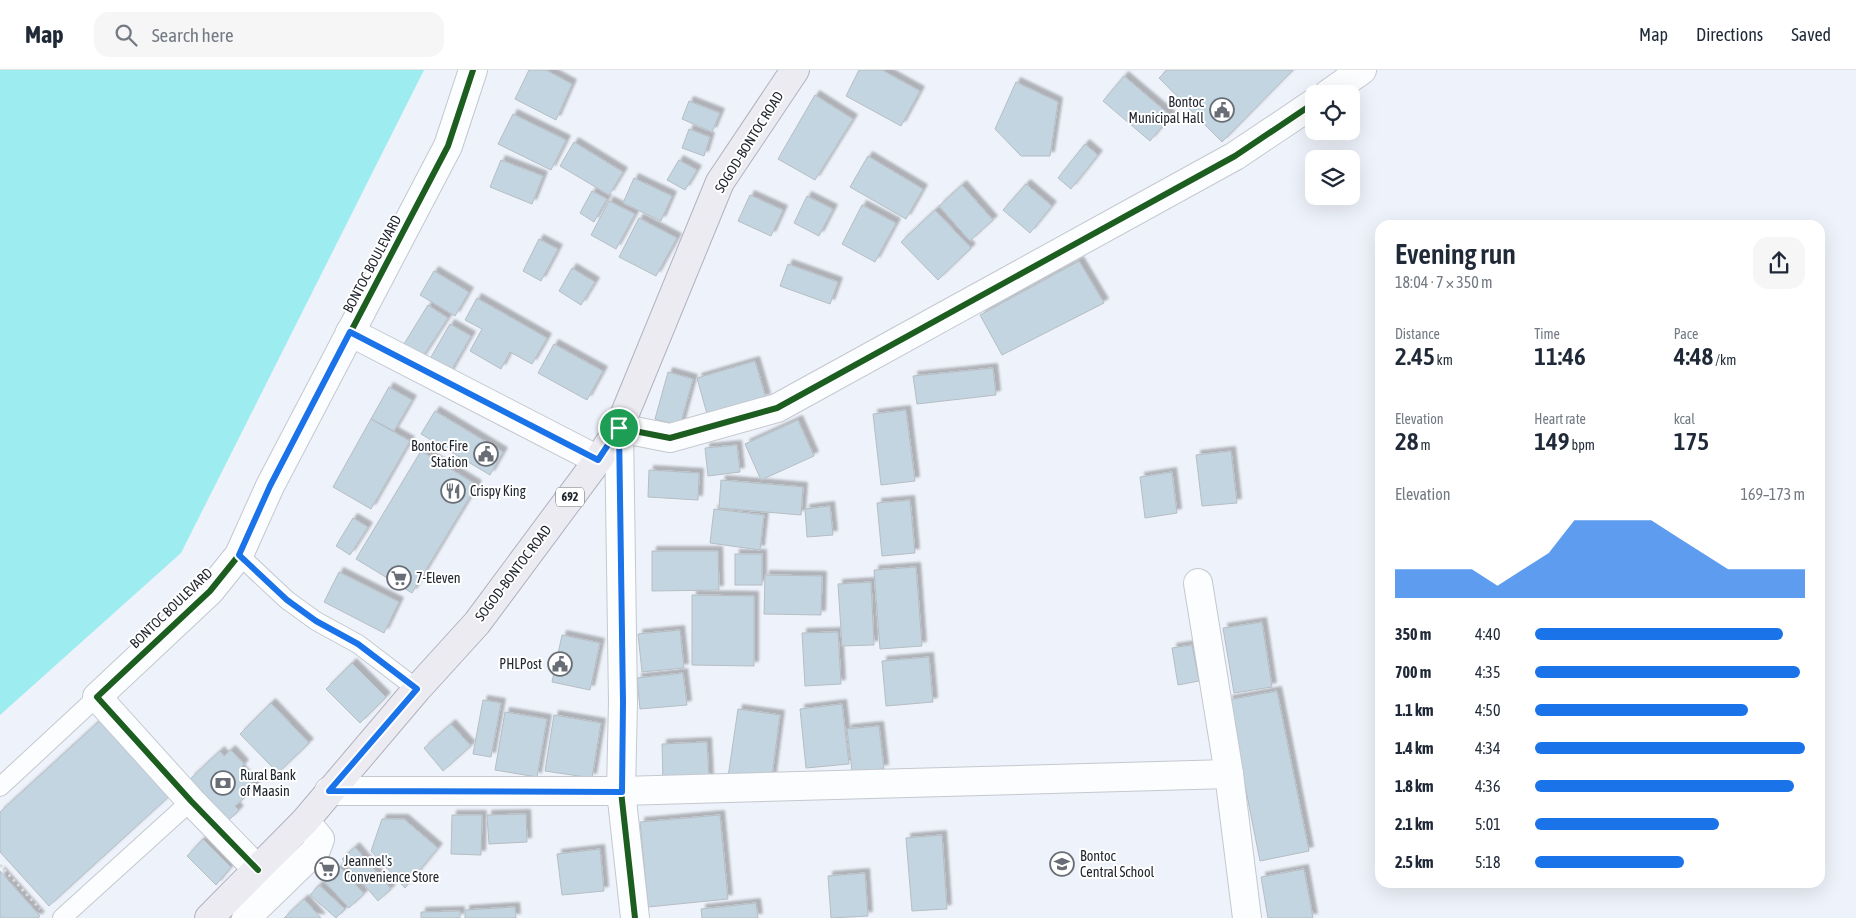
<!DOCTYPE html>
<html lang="en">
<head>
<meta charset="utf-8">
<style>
	:root { --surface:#fff; --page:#f6f6f7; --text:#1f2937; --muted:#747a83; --line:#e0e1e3; --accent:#1a73e8 }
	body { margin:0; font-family:"Asap Condensed",sans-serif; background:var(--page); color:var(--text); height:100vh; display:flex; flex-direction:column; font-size:19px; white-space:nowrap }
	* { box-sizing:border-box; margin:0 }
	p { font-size:16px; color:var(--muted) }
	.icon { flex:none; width:28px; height:28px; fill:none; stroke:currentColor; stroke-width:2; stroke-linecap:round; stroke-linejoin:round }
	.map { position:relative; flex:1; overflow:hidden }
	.sheet { position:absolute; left:1375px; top:150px; width:450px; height:668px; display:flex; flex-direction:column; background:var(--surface); border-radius:15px; box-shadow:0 5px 20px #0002 }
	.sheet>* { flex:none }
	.controls { position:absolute; left:1305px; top:15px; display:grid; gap:10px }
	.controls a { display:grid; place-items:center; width:55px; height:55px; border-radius:10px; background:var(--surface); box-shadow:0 5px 20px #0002; font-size:25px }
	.pin { position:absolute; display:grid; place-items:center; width:42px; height:42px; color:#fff; margin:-21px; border:2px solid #fff; border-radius:50%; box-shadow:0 1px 5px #0007 }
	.round { display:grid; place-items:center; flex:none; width:52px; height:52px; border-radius:15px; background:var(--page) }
	.headline { display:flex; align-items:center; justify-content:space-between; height:85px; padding:0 20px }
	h1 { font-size:28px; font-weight:600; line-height:38px }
	.stats { display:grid; grid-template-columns:repeat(3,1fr); gap:8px; height:85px; padding:5px 20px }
	.stats div { display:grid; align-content:center }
	.stats b { font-size:25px; font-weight:600 }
	.stats small { font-size:14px; font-weight:400 }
	.stats p { font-size:14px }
	.chart { height:140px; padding:10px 20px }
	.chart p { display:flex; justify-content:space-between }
	.chart svg { width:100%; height:90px; margin-top:5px; fill:var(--accent); opacity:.7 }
	ul { padding:0 20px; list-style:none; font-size:16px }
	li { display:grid; grid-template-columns:80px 60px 1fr; align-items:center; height:38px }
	li i { height:12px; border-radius:6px; background:var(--accent) }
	header { display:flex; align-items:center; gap:30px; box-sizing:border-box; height:70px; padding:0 25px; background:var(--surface); border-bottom:1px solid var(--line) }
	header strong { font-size:24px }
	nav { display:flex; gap:28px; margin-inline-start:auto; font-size:18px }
	.search { width:350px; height:45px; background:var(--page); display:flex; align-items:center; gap:12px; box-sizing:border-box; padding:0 18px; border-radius:15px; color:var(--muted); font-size:19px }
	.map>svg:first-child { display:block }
</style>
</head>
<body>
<header>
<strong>Map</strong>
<div class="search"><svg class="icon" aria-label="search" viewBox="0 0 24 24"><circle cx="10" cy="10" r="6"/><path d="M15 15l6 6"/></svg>Search here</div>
<nav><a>Map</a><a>Directions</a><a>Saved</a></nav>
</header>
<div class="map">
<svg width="1856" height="848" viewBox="0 0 1856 848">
	<defs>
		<filter id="shadow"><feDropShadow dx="4.5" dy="-4.5" stdDeviation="1" flood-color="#0004"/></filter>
	</defs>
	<rect width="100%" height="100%" fill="#eef2fa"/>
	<polygon fill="#9cecf0" points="0,0 424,0 181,483 0,645"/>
	<g fill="#c2d5e1" stroke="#b6bdc3" filter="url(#shadow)">
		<polygon points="529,0 546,0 572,14 556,50 515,29"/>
		<polygon points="859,0 882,0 920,21 901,56 846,26"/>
		<polygon points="1167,0 1293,0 1222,72 1159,8"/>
		<polygon points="1124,6 1171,46 1150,71 1103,31"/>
		<polygon points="1016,12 1058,32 1050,86 1021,86 995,59"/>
		<polygon points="815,25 853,49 815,110 778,89"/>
		<polygon points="689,31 720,43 712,62 682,49"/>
		<polygon points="513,44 566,70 551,100 498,74"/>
		<polygon points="689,59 710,67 704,86 682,78"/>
		<polygon points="574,72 623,102 609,125 560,96"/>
		<polygon points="1085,74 1098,85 1071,119 1058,108"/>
		<polygon points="868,86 923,119 906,149 850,117"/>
		<polygon points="501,90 543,106 532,134 490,117"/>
		<polygon points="679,90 697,100 685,120 667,110"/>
		<polygon points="634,108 672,126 661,151 623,133"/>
		<polygon points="1026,114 1052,136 1030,163 1003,140"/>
		<polygon points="962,115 993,150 970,171 939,136"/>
		<polygon points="592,121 607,129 594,152 580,143"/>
		<polygon points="750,125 783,140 771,166 738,151"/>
		<polygon points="807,126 833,139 819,166 794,153"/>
		<polygon points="609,131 635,144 616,179 591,165"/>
		<polygon points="862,135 896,153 875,192 842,174"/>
		<polygon points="935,140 971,178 938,210 901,172"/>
		<polygon points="639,148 677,168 656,206 619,187"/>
		<polygon points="539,169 558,179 541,211 523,201"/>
		<polygon points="1079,191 1104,233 1002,285 980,245"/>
		<polygon points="788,194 838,212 830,234 780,216"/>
		<polygon points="572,198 595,212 581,235 559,221"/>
		<polygon points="434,201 469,222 455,246 420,225"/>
		<polygon points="477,228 547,268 532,294 510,282 501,299 470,281 482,259 465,250"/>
		<polygon points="428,235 448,248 420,291 401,279"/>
		<polygon points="450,254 471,266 448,306 427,294"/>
		<polygon points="554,274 603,301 587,330 538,303"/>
		<polygon points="755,291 766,328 707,344 697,308"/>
		<polygon points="993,298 996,325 917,334 913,306"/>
		<polygon points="668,302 693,309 680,356 655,349"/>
		<polygon points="389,317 412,330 394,361 371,349"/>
		<polygon points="906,340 915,411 881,415 873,344"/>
		<polygon points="435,341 503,382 490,405 421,364"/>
		<polygon points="371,349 410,371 371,439 333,417"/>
		<polygon points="798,350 814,386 761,410 745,374"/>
		<polygon points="737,375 740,402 708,406 705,378"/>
		<polygon points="421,381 477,415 412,523 356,489"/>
		<polygon points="1231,381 1237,433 1202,436 1196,385"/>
		<polygon points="649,400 699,403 698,430 648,427"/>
		<polygon points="1172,402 1177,443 1145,448 1140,407"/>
		<polygon points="721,410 803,417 801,445 719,438"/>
		<polygon points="910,430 915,483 882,486 877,433"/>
		<polygon points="830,436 833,465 807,467 805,439"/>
		<polygon points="714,439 764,445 760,480 710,473"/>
		<polygon points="353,448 368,457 350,485 336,476"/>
		<polygon points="652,481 718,481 719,520 652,521"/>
		<rect x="735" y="484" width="27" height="31"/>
		<polygon points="916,497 922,576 880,579 874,500"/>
		<polygon points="339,502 399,532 384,563 324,532"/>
		<polygon points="765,505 822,506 821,545 764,544"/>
		<polygon points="871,512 874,575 842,576 838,514"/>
		<polygon points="692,525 754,526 754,596 692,595"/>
		<polygon points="1262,552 1272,617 1234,623 1223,558"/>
		<polygon points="680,560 684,598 642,602 638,564"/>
		<polygon points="838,562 841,614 805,616 802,563"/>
		<polygon points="562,565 600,573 590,620 552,612"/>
		<polygon points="1192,575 1199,611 1178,615 1172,578"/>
		<polygon points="929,587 933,632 886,636 882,591"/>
		<polygon points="352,593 386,627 360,653 326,619"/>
		<polygon points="683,603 687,635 640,639 637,608"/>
		<polygon points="1277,621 1309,781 1260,791 1228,630"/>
		<polygon points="483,630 501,633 491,687 473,684"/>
		<polygon points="271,633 309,673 278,703 240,664"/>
		<polygon points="842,634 849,694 806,698 800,639"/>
		<polygon points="738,639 780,645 771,713 728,707"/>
		<polygon points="505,642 547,649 537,707 495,700"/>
		<polygon points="106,645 175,721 49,836 0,782 0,742"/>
		<polygon points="554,645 601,653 592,708 545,701"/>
		<polygon points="451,654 471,676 443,701 424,678"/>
		<polygon points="879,656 884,699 852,701 847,659"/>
		<polygon points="707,672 709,710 663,711 662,674"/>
		<polygon points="231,680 244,694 240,699 256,717 235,736 239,740 229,750 190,709 220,681 224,686"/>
		<polygon points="526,744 527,772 489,774 487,745"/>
		<polygon points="452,745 482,745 481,785 451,784"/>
		<polygon points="720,745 728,829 648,837 640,752"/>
		<polygon points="382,749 404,749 438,778 405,818 371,781"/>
		<polygon points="942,765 947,839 912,841 906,768"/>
		<polygon points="203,769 231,797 216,815 187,786"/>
		<polygon points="355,777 391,819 378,831 342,789"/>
		<polygon points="600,779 604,821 562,825 557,784"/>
		<polygon points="340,797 364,824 349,838 324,811"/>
		<polygon points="1304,799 1313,848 1268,848 1261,807"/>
		<polygon points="0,801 40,846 38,848 0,848"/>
		<polygon points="865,803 868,846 831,848 828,806"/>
		<polygon points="319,815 345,839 336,848 310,825"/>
		<polygon points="304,829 321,848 284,848"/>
		<polygon points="756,833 758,848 702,848 701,839"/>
		<polygon points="515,837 516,848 465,848 465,840"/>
		<polygon points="460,841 460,848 421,848 421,842"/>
	</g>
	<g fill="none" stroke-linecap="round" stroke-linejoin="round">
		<g stroke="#c4c8cf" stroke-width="20">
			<g id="lane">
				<polyline points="239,485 287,530 316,551 358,574 417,619"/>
				<polyline points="0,717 97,627"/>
				<polyline points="62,848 191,731"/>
			</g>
		</g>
		<g stroke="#c4c8cf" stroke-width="30">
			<g id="street">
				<polyline points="1328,24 1362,0"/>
				<polyline points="350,262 598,390"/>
				<polyline points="619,358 670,368 777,338 1235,86 1314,33"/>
				<polyline points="1198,513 1229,704 1247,848"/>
				<polyline points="329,721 621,721 1229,704"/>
				<polyline points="258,800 191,731 97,627 210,521 239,485 270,416 448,76 473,0"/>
				<polyline points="246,848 316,780 320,769 305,751"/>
			</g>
		</g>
		<g stroke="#c4c8cf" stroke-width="30">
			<polyline id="secondary" points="619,358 623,632 621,721 635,848"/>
		</g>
		<g stroke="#b1b1c0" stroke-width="30">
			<polyline id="primary" points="209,848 305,751 417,619 477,553 598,390 619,358 720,112 795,0"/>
		</g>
		<polyline stroke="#d9dadd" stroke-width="3" stroke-dasharray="2.5 4" stroke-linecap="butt" points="0,795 40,839"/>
		<use href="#lane" stroke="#fcfdfe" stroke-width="18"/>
		<use href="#street" stroke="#fcfdfe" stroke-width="28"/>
		<use href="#secondary" stroke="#fcfdfe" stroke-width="28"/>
		<use href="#primary" stroke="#ecebf2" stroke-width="28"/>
		<g stroke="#fff" stroke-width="9">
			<g id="cycleway">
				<polyline points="258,800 191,731 97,627 210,521 239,485 270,416 448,76 473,0"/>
				<polyline points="635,848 621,721 623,632 619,358 670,368 777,338 1235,86 1314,33"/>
			</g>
		</g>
		<use href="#cycleway" stroke="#1b5e20" stroke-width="6"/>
	</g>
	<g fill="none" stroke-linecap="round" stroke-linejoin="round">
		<g stroke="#fff" stroke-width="10">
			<polygon id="route" points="350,262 598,390 619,358 623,632 622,722 329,721 417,619 358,574 316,551 287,530 239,485 270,416"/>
		</g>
		<use href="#route" stroke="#1a73e8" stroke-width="6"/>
	</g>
	<defs>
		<g id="civic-ring" transform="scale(1.25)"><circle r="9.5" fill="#fff" stroke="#696e76" stroke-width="1.5"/><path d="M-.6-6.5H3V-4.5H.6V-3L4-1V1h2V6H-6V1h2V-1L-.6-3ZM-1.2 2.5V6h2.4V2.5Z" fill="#696e76"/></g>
		<g id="restaurant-ring" transform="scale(1.25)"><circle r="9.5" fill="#fff" stroke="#696e76" stroke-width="1.5"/><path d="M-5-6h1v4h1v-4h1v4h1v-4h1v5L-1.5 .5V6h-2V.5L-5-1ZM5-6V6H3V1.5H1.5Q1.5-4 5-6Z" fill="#696e76"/></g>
		<g id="supermarket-ring" transform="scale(1.25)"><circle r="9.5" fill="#fff" stroke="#696e76" stroke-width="1.5"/><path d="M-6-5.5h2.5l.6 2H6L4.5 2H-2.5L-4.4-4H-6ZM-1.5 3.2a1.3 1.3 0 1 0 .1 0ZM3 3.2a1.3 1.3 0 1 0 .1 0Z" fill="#696e76"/></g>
		<g id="bank-ring" transform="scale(1.25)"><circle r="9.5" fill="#fff" stroke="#696e76" stroke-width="1.5"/><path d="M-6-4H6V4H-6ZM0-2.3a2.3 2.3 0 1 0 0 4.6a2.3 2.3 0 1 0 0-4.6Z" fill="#696e76"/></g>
		<g id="school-ring" transform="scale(1.25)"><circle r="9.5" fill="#fff" stroke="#696e76" stroke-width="1.5"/><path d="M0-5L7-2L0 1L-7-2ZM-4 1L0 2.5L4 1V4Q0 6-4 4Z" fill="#696e76"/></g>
	</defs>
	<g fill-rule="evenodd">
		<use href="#civic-ring" x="1222" y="40"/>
		<use href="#civic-ring" x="486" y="384"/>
		<use href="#restaurant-ring" x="453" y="421"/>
		<use href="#supermarket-ring" x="399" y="508"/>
		<use href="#civic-ring" x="560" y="594"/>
		<use href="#bank-ring" x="223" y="713"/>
		<use href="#school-ring" x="1062" y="794"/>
		<use href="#supermarket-ring" x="327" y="799"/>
	</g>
	<g text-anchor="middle" stroke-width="4" stroke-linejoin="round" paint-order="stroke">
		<rect fill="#fff" stroke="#64686d" stroke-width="1" x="556" y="417.5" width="28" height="19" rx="4"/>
		<g font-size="12" font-weight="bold" fill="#22272f">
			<text x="570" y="431">692</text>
		</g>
		<g font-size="14" fill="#22272f" stroke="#fff" text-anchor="start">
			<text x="1204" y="37" text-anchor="end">Bontoc<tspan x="1204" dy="16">Municipal Hall</tspan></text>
			<text x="468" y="381" text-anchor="end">Bontoc Fire<tspan x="468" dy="16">Station</tspan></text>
			<text x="470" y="426">Crispy King</text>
			<text x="416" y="513">7-Eleven</text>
			<text x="542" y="599" text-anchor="end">PHLPost</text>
			<text x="240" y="710">Rural Bank<tspan x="240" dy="16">of Maasin</tspan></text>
			<text x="1080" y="791">Bontoc<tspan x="1080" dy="16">Central School</tspan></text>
			<text x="344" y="796">Jeannel's<tspan x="344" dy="16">Convenience Store</tspan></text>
		</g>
		<g font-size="14" fill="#22272f" stroke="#fff">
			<text transform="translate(749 72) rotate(-58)" y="5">SOGOD-BONTOC ROAD</text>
			<text transform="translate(372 194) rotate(-62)" y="5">BONTOC BOULEVARD</text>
			<text transform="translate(513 503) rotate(-53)" y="5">SOGOD-BONTOC ROAD</text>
			<text transform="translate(171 538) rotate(-44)" y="5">BONTOC BOULEVARD</text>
		</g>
	</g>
</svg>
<div class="controls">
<a><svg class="icon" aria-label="locate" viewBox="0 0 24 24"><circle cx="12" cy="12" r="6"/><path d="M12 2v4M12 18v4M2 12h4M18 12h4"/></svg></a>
<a><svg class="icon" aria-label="layers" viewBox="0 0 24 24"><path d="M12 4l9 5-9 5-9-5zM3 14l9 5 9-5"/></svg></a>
</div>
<div class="pin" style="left:619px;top:358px;background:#1e9e55"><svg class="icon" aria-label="arrive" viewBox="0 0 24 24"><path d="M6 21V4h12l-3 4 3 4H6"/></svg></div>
<section class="sheet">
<div class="headline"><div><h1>Evening run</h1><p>18:04 · 7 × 350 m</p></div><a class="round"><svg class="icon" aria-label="share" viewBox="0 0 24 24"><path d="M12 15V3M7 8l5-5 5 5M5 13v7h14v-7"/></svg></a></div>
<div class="stats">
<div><p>Distance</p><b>2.45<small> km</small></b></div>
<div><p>Time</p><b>11:46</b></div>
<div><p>Pace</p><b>4:48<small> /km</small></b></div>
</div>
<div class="stats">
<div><p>Elevation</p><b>28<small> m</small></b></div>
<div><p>Heart rate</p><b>149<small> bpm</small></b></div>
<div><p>kcal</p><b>175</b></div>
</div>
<div class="chart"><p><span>Elevation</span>169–173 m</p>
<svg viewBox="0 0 160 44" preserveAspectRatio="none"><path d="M0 44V30L10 30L20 30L30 30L40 38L50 30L60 22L70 6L80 6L90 6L100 6L110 14L120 22L130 30L140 30L150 30L160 30V44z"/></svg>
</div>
<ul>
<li><b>350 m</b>4:40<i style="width:92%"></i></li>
<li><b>700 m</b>4:35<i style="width:98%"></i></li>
<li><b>1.1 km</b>4:50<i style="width:79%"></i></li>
<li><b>1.4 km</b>4:34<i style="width:100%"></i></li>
<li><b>1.8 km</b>4:36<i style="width:96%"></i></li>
<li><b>2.1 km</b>5:01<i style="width:68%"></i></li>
<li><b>2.5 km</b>5:18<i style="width:55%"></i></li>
</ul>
</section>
</div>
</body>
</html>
